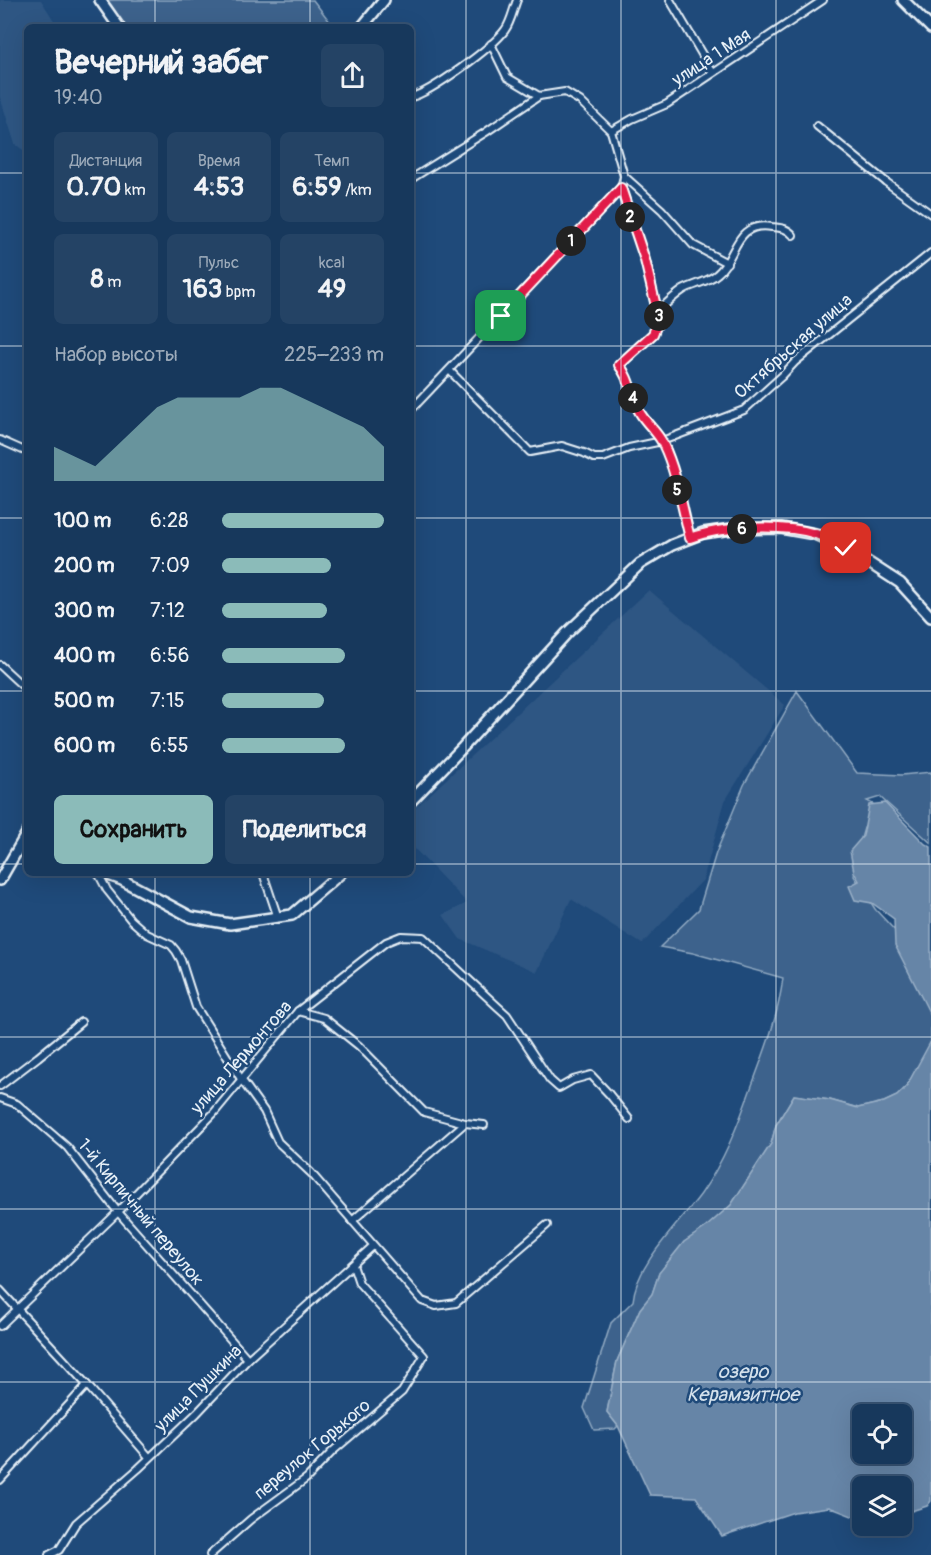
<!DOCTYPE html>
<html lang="ru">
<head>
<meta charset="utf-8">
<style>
	:root { --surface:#17385c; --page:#244365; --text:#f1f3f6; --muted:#9eacbb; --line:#365272; --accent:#8bbbb9 }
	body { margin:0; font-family:Pangolin,sans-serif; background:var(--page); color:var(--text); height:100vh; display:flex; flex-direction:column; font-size:22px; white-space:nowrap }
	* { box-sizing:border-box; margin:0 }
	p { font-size:20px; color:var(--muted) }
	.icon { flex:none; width:33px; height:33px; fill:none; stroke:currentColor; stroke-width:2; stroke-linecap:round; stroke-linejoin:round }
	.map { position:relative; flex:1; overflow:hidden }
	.drawer { position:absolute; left:24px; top:24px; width:390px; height:852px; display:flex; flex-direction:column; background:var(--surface); border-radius:9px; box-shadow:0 6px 24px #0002,0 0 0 2px var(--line) }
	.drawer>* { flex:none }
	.tools { position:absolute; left:852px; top:1404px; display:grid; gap:12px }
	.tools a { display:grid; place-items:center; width:60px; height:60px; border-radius:9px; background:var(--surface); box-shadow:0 6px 24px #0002,0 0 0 2px var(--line); font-size:30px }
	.pin { position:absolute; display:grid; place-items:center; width:51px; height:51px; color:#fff; margin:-26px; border-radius:12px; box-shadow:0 3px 9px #0006 }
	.km { position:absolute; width:30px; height:30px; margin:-15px; border-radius:50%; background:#222; color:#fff; font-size:16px; line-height:30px; text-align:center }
	.round { display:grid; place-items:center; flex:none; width:63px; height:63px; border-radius:9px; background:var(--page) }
	.summary { display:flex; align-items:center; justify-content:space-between; height:102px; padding:0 30px }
	h1 { font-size:33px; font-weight:700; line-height:45px }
	.figures { display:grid; grid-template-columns:repeat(3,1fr); gap:9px; height:102px; padding:6px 30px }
	.figures div { display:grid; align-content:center; border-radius:9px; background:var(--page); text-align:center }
	.figures b { font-size:26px; font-weight:700 }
	.figures small { font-size:16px; font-weight:400 }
	.figures p { font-size:16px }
	.chart { height:168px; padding:12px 30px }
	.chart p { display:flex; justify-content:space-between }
	.chart svg { width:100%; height:108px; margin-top:6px; fill:var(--accent); opacity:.7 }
	.action { display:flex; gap:12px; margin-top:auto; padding:12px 30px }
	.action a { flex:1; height:69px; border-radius:9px; background:var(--accent); color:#111; font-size:24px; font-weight:700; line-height:69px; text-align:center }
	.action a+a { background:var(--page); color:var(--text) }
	ul { padding:0 30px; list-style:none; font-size:20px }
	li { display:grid; grid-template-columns:96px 72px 1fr; align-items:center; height:45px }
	li i { height:15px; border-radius:8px; background:var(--accent) }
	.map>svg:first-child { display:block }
</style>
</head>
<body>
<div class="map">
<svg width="931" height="1555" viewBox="0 0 931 1555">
	<rect width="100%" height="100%" fill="#1f4a7a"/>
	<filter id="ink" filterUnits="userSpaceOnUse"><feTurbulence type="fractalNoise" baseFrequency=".0167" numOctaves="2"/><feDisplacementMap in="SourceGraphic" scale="12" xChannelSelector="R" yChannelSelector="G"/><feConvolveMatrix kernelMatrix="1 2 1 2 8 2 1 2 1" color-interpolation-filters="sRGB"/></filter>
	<g filter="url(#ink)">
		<g fill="#2e5683">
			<polygon points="0,0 41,0 58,27 27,27 27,153 15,144 0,97"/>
			<polygon points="649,590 785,705 725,801 703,880 642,944 571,899 537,972 460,939 443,915 467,903 411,845 411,812"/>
		</g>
		<g fill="#3c628c" stroke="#92aac2" stroke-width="1.5">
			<polygon points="106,0 313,0 334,27 125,27"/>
			<path d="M797,691L857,773L902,775L931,772V843L880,797L867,801L880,808L864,828L857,852L854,876L875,909L911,948L931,997V1041L927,1052L906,1087L897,1096L884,1102L858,1108L830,1100L794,1095L776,1125L771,1144L731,1205L706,1227L684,1242L659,1273L652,1294L640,1309L617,1361L607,1412L618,1426L615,1429L594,1430L584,1408L611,1323L633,1301C636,1264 680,1223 701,1194C724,1161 738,1125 751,1088C765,1051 778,1017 783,978L693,953L660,947L699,909L716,853L744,785Z"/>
		</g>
		<g fill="#6685a7" stroke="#9ab0c7" stroke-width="1.5" fill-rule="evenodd">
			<polygon points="885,803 925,844 931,847 931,1016 895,945 894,919 872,903 855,900 849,886 859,881 854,872 850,851 863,836 869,805"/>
			<path d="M931,1041V1501L927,1506L902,1514V1486H862V1520L829,1507L794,1512L722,1536L696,1497L650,1495L618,1426L607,1412L617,1361L640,1309L652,1294L659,1273L684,1242L706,1227L731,1205L771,1144L776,1125L794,1095L830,1100L858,1108L884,1102L897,1096L906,1087ZM862,1414H902V1454H862Z"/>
		</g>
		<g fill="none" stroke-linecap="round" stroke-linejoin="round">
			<g stroke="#e8f1f8" stroke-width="10">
				<g id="street">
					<polyline points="670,0 713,73"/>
					<path d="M491,44L507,77L539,96L565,92L580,101L611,131L624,176L621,188L645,260L659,319L653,334L619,365C630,378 631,395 639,411C645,423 658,432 664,444C677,473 682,507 690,538"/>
					<path d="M411,97C430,93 493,47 505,30C511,22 513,10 517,0"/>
					<polyline points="817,126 886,182 931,214"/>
					<polyline points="611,131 632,119 667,104 823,0"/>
					<polyline points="624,176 662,210 693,245 727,263"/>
					<polyline points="411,179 486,132 539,96"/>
					<path d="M658,311C666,304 674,296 683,290C694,284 708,282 717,274C738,257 733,221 772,227C781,228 787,228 793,235"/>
					<polyline points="450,371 530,452 562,446 584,453 594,458 603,458 629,448 662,441 744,410 782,376 795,362 931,253"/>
					<polyline points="411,410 621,188"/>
					<polyline points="0,440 27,452"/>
					<polyline points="0,665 27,690"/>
					<polyline points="98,873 107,890 131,920 147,934 171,945 176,951 181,960 196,1007 241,1079 264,1111 278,1142 311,1173 422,1301 436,1306 456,1303 547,1225"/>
					<polyline points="263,873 278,918"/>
					<polyline points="298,1011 324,1018 359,1046 424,1112 465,1123"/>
					<polyline points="0,1086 38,1057 81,1022"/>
					<polyline points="0,1098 17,1104 67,1147 118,1212 248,1359"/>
					<polyline points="352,1221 465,1123 484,1125"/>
					<polyline points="0,1290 87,1385 149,1457"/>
					<polyline points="0,1326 118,1212 213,1114 298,1011 386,942 401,936 423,937 497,1006 507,1015 550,1080 559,1088 573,1080 591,1075 609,1094 629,1119"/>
					<polyline points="0,1480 87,1385"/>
					<polyline points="49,1555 59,1550 76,1523 138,1469 197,1413 248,1359 373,1246"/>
					<polyline points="210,1555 251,1519 307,1478 333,1451 402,1392 424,1356 359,1283 353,1265"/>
				</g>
			</g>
			<g stroke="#e8f1f8" stroke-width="14">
				<g id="secondary">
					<polyline points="100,0 119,27"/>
					<polyline points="903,0 931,28"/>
					<polyline points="362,27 384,0"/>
					<polyline points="411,801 463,747 567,633 640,564 672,545 703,533 732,529 781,528 815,534 846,548 900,583 931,617"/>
					<polyline points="103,873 122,880 191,917 230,924 292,915 341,873"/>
					<polyline points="0,880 27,833"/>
				</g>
			</g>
			<use href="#street" stroke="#1f4a7a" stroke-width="6"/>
			<use href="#secondary" stroke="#1f4a7a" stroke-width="9"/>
		</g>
	</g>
	<g fill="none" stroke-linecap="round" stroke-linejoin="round" filter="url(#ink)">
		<g stroke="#fff" stroke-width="12">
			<path id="route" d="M501,316L621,188L645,260L659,319L653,334L619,365C630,378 631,395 639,411C645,423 658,432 663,444C677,473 682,507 690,538C721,526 784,524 816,534C826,538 836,543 846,548"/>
		</g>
		<use href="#route" stroke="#e11d48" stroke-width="8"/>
	</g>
	<path fill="none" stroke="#e8f1f8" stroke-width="1.5" stroke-opacity="0.55" d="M155,0V27M310,0V27M466,0V1555M621,0V1555M776,0V1555M0,173H27M411,173H931M0,346H27M411,346H931M0,518H27M411,518H931M0,691H27M411,691H931M0,864H27M411,864H931M155,873V1555M310,873V1555M0,1037H931M0,1209H931M0,1382H931"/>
	<g text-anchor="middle" stroke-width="5" stroke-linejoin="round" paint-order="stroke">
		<g font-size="18" fill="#e8f1f8" stroke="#1f4a7a">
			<text transform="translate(711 57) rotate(-33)" y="6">улица 1 Мая</text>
			<text transform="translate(793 346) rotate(-41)" y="6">Октябрьская улица</text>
			<text transform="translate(241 1057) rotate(-49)" y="6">улица Лермонтова</text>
			<text transform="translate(141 1212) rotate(50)" y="6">1-й Кирпичный переулок</text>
			<text transform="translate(198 1388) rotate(-45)" y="6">улица Пушкина</text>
			<text transform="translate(312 1449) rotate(-40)" y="6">переулок Горького</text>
		</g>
		<g font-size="20" font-style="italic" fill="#d4e1ec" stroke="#1f4a7a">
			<text x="743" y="1378">озеро<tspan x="743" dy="23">Керамзитное</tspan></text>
		</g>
	</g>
</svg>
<div class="tools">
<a><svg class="icon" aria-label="locate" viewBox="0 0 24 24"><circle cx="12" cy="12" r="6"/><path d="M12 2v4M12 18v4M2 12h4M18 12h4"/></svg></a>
<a><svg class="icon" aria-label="layers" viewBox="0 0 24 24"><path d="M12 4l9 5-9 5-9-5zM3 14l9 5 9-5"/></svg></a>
</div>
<div class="pin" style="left:501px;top:316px;background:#1e9e55"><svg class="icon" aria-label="arrive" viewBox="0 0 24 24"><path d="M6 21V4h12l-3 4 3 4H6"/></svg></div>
<div class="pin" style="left:846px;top:548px;background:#d93025"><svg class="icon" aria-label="check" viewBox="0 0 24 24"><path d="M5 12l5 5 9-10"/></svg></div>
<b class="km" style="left:571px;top:241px">1</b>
<b class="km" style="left:630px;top:217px">2</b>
<b class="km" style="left:659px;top:316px">3</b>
<b class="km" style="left:633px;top:398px">4</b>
<b class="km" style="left:677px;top:490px">5</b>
<b class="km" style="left:742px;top:529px">6</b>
<section class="drawer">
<div class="summary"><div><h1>Вечерний забег</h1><p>19:40</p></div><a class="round"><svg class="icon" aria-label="share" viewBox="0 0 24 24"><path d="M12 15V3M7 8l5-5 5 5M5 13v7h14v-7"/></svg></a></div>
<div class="figures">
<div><p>Дистанция</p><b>0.70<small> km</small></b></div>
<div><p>Время</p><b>4:53</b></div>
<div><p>Темп</p><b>6:59<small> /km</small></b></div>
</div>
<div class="figures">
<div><b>8<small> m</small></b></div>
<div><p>Пульс</p><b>163<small> bpm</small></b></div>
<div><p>kcal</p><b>49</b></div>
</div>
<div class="chart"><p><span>Набор высоты</span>225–233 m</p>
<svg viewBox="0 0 160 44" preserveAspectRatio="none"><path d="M0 44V30L10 34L20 38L30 30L40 22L50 14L60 10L70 10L80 10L90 10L100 6L110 6L120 10L130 14L140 18L150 22L160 30V44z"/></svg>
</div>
<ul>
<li><b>100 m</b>6:28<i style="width:100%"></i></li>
<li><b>200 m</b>7:09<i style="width:67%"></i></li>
<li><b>300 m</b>7:12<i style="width:65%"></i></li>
<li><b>400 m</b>6:56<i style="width:76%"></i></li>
<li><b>500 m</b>7:15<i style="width:63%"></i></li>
<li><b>600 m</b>6:55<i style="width:76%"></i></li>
</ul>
<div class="action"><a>Сохранить</a><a>Поделиться</a></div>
</section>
</div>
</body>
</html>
